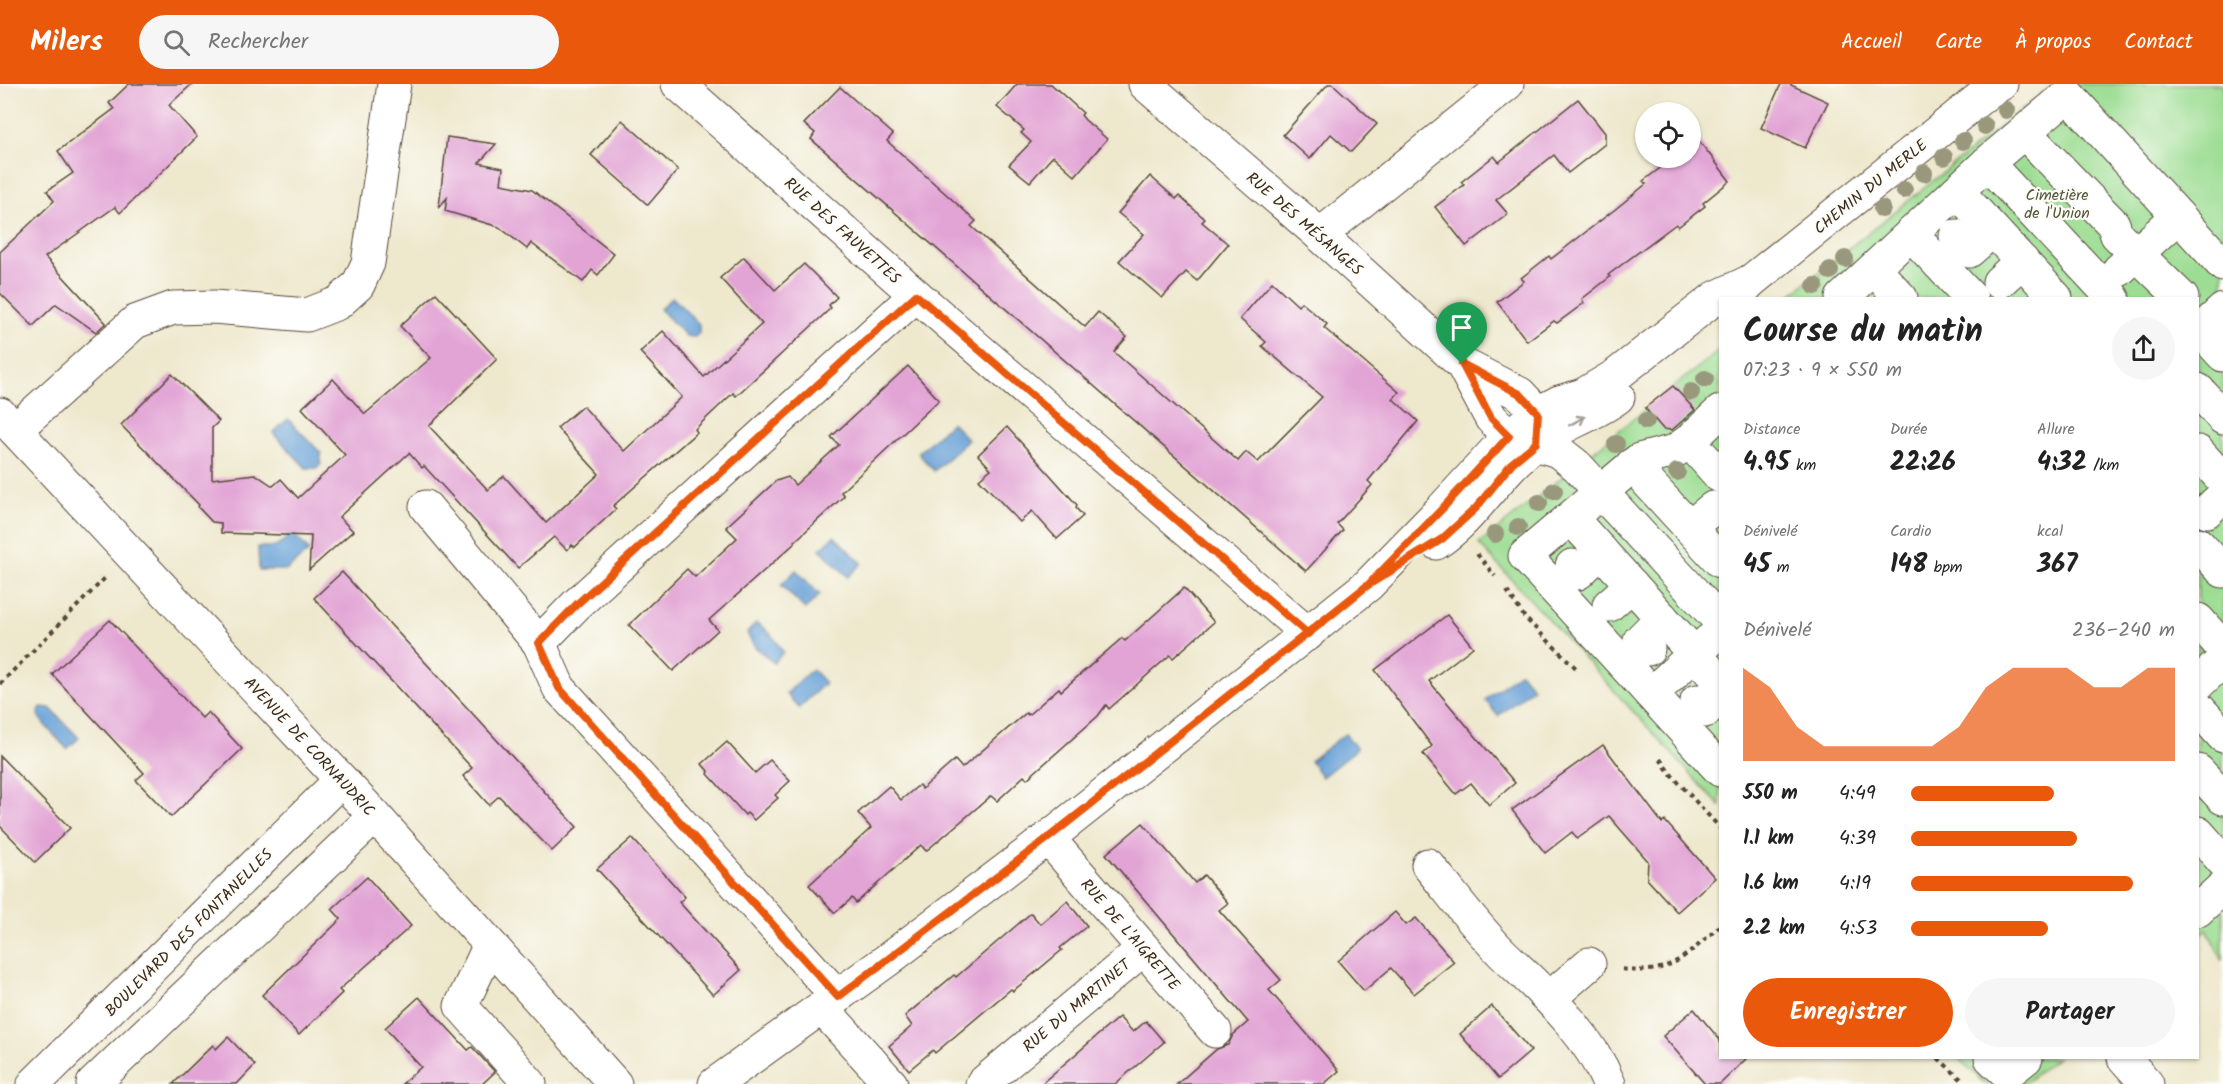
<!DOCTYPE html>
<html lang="fr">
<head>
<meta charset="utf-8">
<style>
	:root { --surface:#fff; --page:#f6f6f6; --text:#222; --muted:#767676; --accent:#ea580c }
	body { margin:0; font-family:Kalam,sans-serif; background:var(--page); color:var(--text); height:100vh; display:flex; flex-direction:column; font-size:22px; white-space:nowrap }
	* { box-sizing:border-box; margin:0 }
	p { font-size:20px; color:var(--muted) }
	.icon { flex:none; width:33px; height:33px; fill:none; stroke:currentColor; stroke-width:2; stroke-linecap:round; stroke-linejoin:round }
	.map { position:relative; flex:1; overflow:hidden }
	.details { position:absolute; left:1719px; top:213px; width:480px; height:762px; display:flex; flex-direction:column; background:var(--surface); border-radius:0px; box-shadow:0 2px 4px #0004 }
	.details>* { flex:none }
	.controls { position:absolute; left:1635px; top:18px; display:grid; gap:12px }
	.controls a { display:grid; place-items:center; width:66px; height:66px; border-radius:50%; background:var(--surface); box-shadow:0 2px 4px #0004; font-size:30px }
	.pin { position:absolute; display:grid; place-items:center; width:51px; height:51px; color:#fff; margin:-62px -26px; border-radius:50% 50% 50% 0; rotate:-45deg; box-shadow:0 0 6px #0007 }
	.pin .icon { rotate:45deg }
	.round { display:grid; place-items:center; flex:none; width:63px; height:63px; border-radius:32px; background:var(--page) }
	.headline { display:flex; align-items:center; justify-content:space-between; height:102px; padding:0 24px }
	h1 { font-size:33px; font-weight:800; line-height:45px }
	.figures { display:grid; grid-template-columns:repeat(3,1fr); gap:9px; height:102px; padding:6px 24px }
	.figures div { display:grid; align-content:center }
	.figures b { font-size:26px; font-weight:800 }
	.figures small { font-size:16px; font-weight:400 }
	.figures p { font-size:16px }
	.chart { height:168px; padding:12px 24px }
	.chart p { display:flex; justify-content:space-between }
	.chart svg { width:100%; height:108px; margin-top:6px; fill:var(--accent); opacity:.7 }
	.primary-button { display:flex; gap:12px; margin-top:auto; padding:12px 24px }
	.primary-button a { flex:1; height:69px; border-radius:36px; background:var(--accent); color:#fff; font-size:24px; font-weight:800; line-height:69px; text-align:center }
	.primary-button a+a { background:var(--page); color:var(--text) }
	ul { padding:0 24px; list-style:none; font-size:20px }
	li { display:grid; grid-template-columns:96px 72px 1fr; align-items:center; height:45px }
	li i { height:15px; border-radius:8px; background:var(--accent) }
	header { display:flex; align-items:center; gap:36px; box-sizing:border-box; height:84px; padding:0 30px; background:var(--accent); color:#fff }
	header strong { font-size:28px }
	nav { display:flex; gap:33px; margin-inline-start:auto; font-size:21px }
	.search { width:420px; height:54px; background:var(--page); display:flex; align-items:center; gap:15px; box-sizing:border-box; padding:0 21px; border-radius:33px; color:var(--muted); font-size:22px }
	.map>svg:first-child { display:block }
</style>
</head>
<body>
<header>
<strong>Milers</strong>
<div class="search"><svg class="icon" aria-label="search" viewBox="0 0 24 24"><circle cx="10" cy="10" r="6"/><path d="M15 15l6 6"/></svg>Rechercher</div>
<nav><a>Accueil</a><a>Carte</a><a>À propos</a><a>Contact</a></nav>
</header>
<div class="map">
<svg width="2223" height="1000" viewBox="0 0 2223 1000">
	<rect width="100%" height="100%" fill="#fdfcf7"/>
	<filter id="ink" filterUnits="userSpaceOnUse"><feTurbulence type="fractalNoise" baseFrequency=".0167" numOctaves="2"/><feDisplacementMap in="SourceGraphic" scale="12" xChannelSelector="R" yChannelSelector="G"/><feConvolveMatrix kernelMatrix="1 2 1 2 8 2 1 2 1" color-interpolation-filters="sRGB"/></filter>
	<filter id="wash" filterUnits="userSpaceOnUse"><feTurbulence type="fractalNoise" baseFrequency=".008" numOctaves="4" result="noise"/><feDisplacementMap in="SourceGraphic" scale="24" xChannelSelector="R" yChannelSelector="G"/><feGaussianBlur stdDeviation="1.35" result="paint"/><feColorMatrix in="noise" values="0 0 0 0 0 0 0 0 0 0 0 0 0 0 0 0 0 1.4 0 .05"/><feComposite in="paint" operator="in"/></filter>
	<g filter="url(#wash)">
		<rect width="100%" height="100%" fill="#eee8cd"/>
		<g fill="#9cdd93" stroke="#6c8458" stroke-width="1.5">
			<polygon points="2054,0 2223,0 2223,877 2207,846 2198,854 2198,214 1787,214"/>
			<path d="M1720,266V722L1479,460C1560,396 1639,329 1720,266Z"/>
			<polygon points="1958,974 2057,974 2023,1000 1985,1000"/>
		</g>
		<g fill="#69a2d8" stroke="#52667b" stroke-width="1.5">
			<polygon points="672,213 699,240 699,249 695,253 686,252 660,225"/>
			<polygon points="288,335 321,369 321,380 317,384 306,384 273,349"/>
			<polygon points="952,338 968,356 934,387 918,369"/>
			<polygon points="293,449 309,467 287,486 259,486 258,463 276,463"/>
			<polygon points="834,452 862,479 848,493 820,465"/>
			<polygon points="796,486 820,511 805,525 781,501"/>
			<path d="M756,539C769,546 776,556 783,568L774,579L754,562L747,549Z"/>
			<polygon points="812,585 825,599 799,624 786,610"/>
			<polygon points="1520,588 1533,604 1498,632 1485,616"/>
			<polygon points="41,623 50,624 79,654 67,665 44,640 38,631"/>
			<polygon points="1345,650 1357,665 1322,693 1310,677"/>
		</g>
		<g id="blocks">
			<g fill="#e2a4d5">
				<polygon points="129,0 192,0 169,21 197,53 120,129 115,123 45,173 106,239 96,248 56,220 33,242 0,209 0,168 54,117 47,107 73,89 58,67 114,25 109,19"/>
				<polygon points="1017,0 1051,0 1083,29 1081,31 1085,36 1107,55 1075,92 1053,72 1030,98 1009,81 1031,58 1021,49 1024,46 997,23"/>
				<polygon points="1328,0 1333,0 1377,40 1351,68 1331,50 1310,75 1283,51"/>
				<polygon points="1781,0 1789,0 1828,18 1805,64 1761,44"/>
				<polygon points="840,3 893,50 887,57 976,137 971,142 1085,243 1098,228 1127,253 1114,268 1238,377 1246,368 1258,378 1322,313 1262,262 1266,258 1240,235 1272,198 1298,222 1301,218 1327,240 1324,244 1399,308 1393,315 1418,337 1368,397 1372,401 1337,440 1343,446 1306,487 811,55 815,49 804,40"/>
				<polygon points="1578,15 1605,49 1605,60 1568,89 1554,71 1496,116 1508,130 1466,162 1435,123 1464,101 1461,98 1494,72 1499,78"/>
				<polygon points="622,36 678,86 648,121 591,71"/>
				<polygon points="447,53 496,60 479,79 503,84 501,100 532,106 614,170 598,191 592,186 583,198 531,159 527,165 499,143 445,127 447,114 439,123"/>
				<polygon points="1700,58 1730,97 1703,119 1705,122 1678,143 1676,140 1608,191 1610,193 1582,215 1584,219 1557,239 1554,237 1527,257 1497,218 1524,197 1521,194 1549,172 1551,175 1618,123 1646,100 1643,97 1671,76 1673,79 1680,74 1690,74 1690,65"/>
				<polygon points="1150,92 1176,115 1179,112 1205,135 1202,138 1228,160 1197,197 1186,188 1162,214 1119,177 1144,150 1118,129"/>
				<polygon points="744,173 775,206 804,180 837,213 829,221 831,224 736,312 733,309 695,345 697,348 613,422 616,425 575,463 572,461 567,466 554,453 518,484 424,382 422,384 409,369 339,433 353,447 309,486 311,452 221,449 221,439 212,438 198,423 199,421 121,341 172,290 219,337 212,344 212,395 255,390 273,402 281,395 298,414 345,371 302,324 333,295 365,330 431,274 400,242 436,209 497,275 429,342 488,406 504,392 546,439 599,390 557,344 583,322 624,367 682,313 640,268 663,247 704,293 762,240 720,194"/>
				<polygon points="908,282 939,316 841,408 844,412 794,458 795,459 709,536 718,546 673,587 629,541 687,485 695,493 737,454 726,443 776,397 788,393 795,401 839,361 831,353"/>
				<polygon points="1673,302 1695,326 1672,346 1663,345 1645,324"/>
				<polygon points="1007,343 1077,421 1076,424 1083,432 1057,455 1032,427 1020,438 979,395 991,385 978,371"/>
				<polygon points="342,488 577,743 552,767 499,712 489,721 463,692 472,684 314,514"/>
				<polygon points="1184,504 1214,538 1173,574 1170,571 1109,625 1106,621 1098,632 1027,695 1024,692 997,717 991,712 926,767 921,761 856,819 852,814 835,829 809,801 871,744 858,729 889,702 901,716 919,701 922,705 955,676 962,684 1026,629 1028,631 1059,604 1061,607 1122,554 1125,557"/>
				<polygon points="1447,531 1473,563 1429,597 1515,699 1489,721 1471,699 1456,710 1423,670 1432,662 1375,586"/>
				<polygon points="110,536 202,634 208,628 242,665 171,733 136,696 144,689 52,590"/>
				<polygon points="727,658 755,689 770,676 790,697 775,711 778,714 754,736 747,729 745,731 708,690 709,688 702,680"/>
				<polygon points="1603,661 1662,739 1665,737 1715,794 1677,828 1647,795 1648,777 1609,732 1577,755 1572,748 1545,769 1512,726"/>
				<polygon points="0,672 70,744 35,778 0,742"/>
				<polygon points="1143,739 1195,799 1204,791 1228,819 1219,826 1281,896 1269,906 1339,987 1324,1000 1177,1000 1217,965 1228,961 1233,951 1248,938 1106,770"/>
				<polygon points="632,754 685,813 679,818 741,886 713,911 597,785"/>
				<polygon points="367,793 411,842 339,906 342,909 299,951 262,911 341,835 332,825"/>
				<polygon points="1067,817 1087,842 1060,864 1062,866 1013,907 1011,905 935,969 933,966 909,986 889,962 912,942 905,932 954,891 956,893 1031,829 1040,840"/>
				<polygon points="1395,828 1406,841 1416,834 1454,878 1414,910 1391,884 1364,907 1338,877"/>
				<polygon points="419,913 468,966 472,963 495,988 482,1000 402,1000 421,983 385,944"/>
				<polygon points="1492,922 1531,967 1498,995 1460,950"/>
				<polygon points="1694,925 1720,956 1720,974 1747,974 1720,1000 1705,1000 1663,952"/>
				<polygon points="1119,933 1133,948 1146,937 1164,958 1115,1000 1041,1000"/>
				<polygon points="228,953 255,981 237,1000 173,1000 213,961 216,965"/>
			</g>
		</g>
	</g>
	<g filter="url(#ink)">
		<use href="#blocks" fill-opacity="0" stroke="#564638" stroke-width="1.5"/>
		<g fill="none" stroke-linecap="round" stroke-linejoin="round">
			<g stroke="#564638" stroke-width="35">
				<g id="minor">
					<polyline points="678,0 916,211 1308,550"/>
					<polyline points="1145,0 1320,151 1462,280 1520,310 1538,329 1537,350"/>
					<polyline points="2025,49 2113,140 2117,151 2182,214"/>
					<polyline points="1987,79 2113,214"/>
					<polyline points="1957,107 2056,214"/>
					<polyline points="1911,150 1971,214"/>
					<polyline points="1320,151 1507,0"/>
					<polyline points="1956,152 1969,167 1993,146"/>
					<polyline points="1874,185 1901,214"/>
					<polyline points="2119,186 2178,132"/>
					<polyline points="1999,198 2022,177"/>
					<polyline points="1736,213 1751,197 1989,7 2001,0"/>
					<polyline points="1842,214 1987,79 2068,11 2223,181"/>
					<polyline points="2200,246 2223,271"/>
					<polyline points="2198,249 2223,226"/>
					<polyline points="1462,280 1491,334 1509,352 1558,367 1577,382 1720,537"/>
					<polyline points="2198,306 2223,334"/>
					<polyline points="0,330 375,732 615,1000"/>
					<polyline points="15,346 135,238 173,224 214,223 307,231 338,219 358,201 368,179 394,0"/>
					<polyline points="1689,357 1720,328"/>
					<polyline points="2198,368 2223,396"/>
					<polyline points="1632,381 1720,477"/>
					<polyline points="1720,392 1689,357 1675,367 1639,376 1525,472 1720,686"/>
					<polyline points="426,423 539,559 559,604 838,913"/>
					<polyline points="2207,427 2223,412"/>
					<polyline points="1571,434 1720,598"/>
					<polyline points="1690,443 1713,424"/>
					<path d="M1436,459C1475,434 1497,389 1534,361C1558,342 1593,332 1618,313"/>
					<polyline points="2198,460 2223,487"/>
					<polyline points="1572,482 1578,489 1601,467"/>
					<polyline points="1609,521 1632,501"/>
					<polyline points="2198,536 2223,564"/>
					<polyline points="539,559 576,521 916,211"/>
					<polyline points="1648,565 1640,556 1662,534"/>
					<polyline points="2198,600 2223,576"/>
					<polyline points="1651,610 1710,556"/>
					<polyline points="1697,617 1705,627 1720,613"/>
					<polyline points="2198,624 2223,652"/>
					<polyline points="2198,687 2223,714"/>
					<polyline points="2198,749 2223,777"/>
					<polyline points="1048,754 1215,947"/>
					<path d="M1428,781C1452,810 1475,842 1502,869C1543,909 1587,946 1609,1000"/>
					<polyline points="2198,826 2223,803"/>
					<polyline points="490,861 461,922 530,1000"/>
					<polyline points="1550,914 1589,880"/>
					<polyline points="822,924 891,1000"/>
					<polyline points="1991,974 2007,989 2026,974"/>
					<polyline points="2124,974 2147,1000"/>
					<polyline points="34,1000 341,696"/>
					<polyline points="93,1000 375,732"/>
					<polyline points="715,1000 886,877 1048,754 1368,501 1441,426 1509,352 1538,329 1559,318 1583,311 1615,292 1715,214 1751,197"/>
					<polyline points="982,1000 1143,865"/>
				</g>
			</g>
			<g stroke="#564638" stroke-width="4" stroke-dasharray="4.5 4.5" stroke-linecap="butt">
				<polyline points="1477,470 1495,492"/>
				<polyline points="1507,507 1525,534 1578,586"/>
				<polyline points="0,600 107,492"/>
				<polyline points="1660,675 1669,688 1720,744"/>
				<path d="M1622,885C1669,893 1688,870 1720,842"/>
				<polyline points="1938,974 1963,997"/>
			</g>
			<use href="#minor" stroke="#fff" stroke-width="33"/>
		</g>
		<g fill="#99987d">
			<circle cx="2006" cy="26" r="9"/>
			<circle cx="1985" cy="42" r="9"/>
			<circle cx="1963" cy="57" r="9"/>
			<circle cx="1944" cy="73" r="9"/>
			<circle cx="1924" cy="89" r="9"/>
			<circle cx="1904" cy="106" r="9"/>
			<circle cx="1882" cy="125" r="9"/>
			<circle cx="1845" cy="175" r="9"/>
			<circle cx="1830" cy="187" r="9"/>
			<circle cx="1815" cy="202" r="9"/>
			<circle cx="1705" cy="295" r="9"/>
			<circle cx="1691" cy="308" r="9"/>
			<circle cx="1646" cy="337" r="9"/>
			<circle cx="1616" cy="360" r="9"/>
			<circle cx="1677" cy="388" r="9"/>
			<circle cx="1554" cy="407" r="9"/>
			<circle cx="1539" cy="419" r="9"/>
			<circle cx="1518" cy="443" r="9"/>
			<circle cx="1495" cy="450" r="9"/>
		</g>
		<defs><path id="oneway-shaft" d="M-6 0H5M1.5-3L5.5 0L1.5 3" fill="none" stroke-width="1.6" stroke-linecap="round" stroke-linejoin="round" transform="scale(1.5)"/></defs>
		<use stroke="#a79f9a" href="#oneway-shaft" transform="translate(1577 337) rotate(-29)"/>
	</g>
	<g fill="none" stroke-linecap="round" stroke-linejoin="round" filter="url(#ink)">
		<g stroke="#fff" stroke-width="12">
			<polyline id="route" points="1462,280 1491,334 1509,352 1441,426 1368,501 1308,550 916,211 576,521 539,559 559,604 838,913 1048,754 1368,501 1442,455 1476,424 1512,379 1536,359 1538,329 1520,310 1462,280"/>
		</g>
		<use href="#route" stroke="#ea580c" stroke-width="8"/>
	</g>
	<g text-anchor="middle" stroke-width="4.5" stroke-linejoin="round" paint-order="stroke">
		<g font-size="16" fill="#3b2a1e" stroke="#fdfcf7">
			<text transform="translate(1870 102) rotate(-39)" y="6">CHEMIN DU MERLE</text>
			<text transform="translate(1305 139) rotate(41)" y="6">RUE DES MÉSANGES</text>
			<text transform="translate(843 146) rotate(42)" y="6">RUE DES FAUVETTES</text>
			<text transform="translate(310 662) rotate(47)" y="6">AVENUE DE CORNAUDRIC</text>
			<text transform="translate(188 848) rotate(-45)" y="6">BOULEVARD DES FONTANELLES</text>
			<text transform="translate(1131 850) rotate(49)" y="6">RUE DE L'AIGRETTE</text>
			<text transform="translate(1076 921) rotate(-40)" y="6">RUE DU MARTINET</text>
		</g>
		<g font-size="16" fill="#53573b" stroke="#fdfcf7">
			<text x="2057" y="116">Cimetière<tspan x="2057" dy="18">de l'Union</tspan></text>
		</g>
	</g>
</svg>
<div class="controls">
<a><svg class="icon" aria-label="locate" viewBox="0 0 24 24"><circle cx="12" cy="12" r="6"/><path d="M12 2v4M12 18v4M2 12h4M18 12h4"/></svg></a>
</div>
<div class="pin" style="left:1462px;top:280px;background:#1e9e55"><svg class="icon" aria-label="arrive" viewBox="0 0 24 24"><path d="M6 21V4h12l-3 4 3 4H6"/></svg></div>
<section class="details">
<div class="headline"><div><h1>Course du matin</h1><p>07:23 · 9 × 550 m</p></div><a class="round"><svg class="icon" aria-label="share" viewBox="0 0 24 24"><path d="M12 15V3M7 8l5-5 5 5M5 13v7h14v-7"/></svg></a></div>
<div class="figures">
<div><p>Distance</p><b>4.95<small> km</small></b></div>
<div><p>Durée</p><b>22:26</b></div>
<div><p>Allure</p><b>4:32<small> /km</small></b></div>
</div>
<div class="figures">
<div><p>Dénivelé</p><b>45<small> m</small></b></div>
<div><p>Cardio</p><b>148<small> bpm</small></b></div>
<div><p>kcal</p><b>367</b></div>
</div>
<div class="chart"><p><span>Dénivelé</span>236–240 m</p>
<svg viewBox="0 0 160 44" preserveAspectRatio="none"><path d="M0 44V6L10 14L20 30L30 38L40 38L50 38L60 38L70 38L80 30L90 14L100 6L110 6L120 6L130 14L140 14L150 6L160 6V44z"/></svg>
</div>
<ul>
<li><b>550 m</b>4:49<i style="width:54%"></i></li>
<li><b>1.1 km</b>4:39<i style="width:63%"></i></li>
<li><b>1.6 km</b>4:19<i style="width:84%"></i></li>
<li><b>2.2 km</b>4:53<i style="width:52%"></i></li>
</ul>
<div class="primary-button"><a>Enregistrer</a><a>Partager</a></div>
</section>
</div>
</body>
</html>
